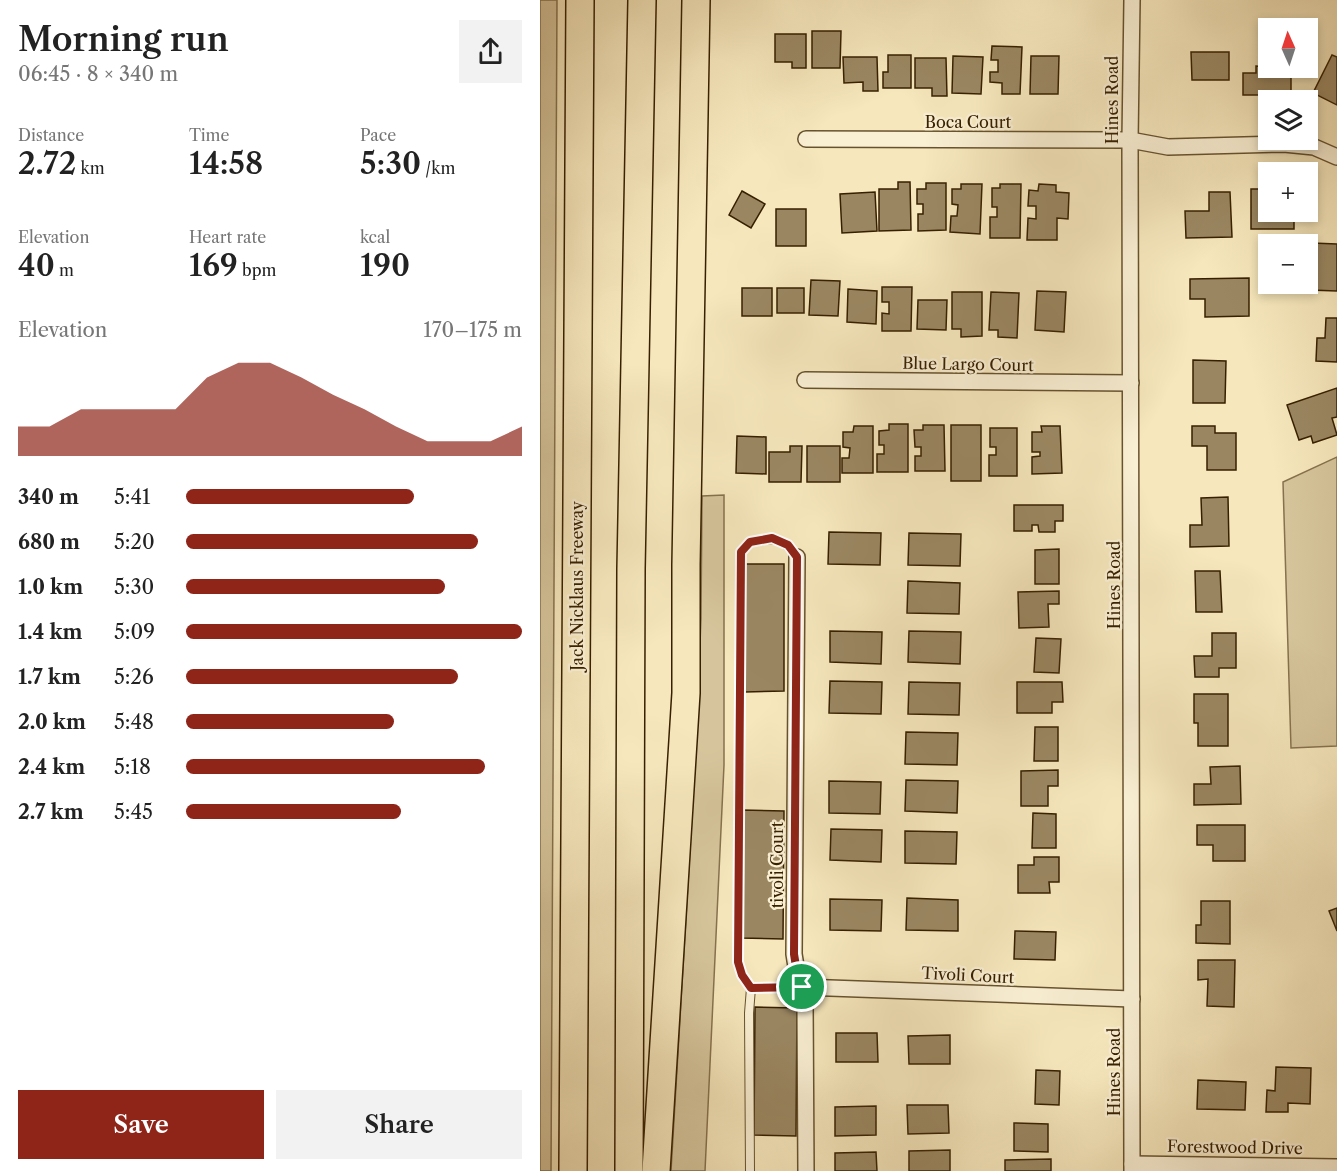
<!DOCTYPE html>
<html lang="en">
<head>
<meta charset="utf-8">
<style>
	:root { --surface:#fff; --page:#f2f2f2; --text:#222; --muted:#767676; --accent:#8f2418 }
	body { margin:0; font-family:"Libre Caslon Text",serif; background:var(--page); color:var(--text); height:100vh; display:flex; flex-direction:column; font-size:22px; white-space:nowrap }
	* { box-sizing:border-box; margin:0 }
	p { font-size:20px; color:var(--muted) }
	.icon { flex:none; width:33px; height:33px; fill:none; stroke:currentColor; stroke-width:2; stroke-linecap:round; stroke-linejoin:round }
	.map { position:relative; flex:1; overflow:hidden }
	.panel { display:flex; flex-direction:column; background:var(--surface); width:540px }
	.panel>* { flex:none }
	.needle { width:39px; rotate:357deg }
	.buttons { position:absolute; left:718px; top:18px; display:grid; gap:12px }
	.buttons a { display:grid; place-items:center; width:60px; height:60px; border-radius:0px; background:var(--surface); box-shadow:0 3px 9px #0003; font-size:30px }
	.pin { position:absolute; display:grid; place-items:center; width:51px; height:51px; color:#fff; margin:-26px; border:3px solid #fff; border-radius:50%; box-shadow:0 2px 6px #0007 }
	.round { display:grid; place-items:center; flex:none; width:63px; height:63px; border-radius:0px; background:var(--page) }
	.headline { display:flex; align-items:center; justify-content:space-between; height:102px; padding:0 18px }
	h1 { font-size:33px; font-weight:600; line-height:45px }
	.metrics { display:grid; grid-template-columns:repeat(3,1fr); gap:9px; height:102px; padding:6px 18px }
	.metrics div { display:grid; align-content:center }
	.metrics b { font-size:30px; font-weight:600 }
	.metrics small { font-size:16px; font-weight:400 }
	.metrics p { font-size:16px }
	.chart { height:168px; padding:12px 18px }
	.chart p { display:flex; justify-content:space-between }
	.chart svg { width:100%; height:108px; margin-top:6px; fill:var(--accent); opacity:.7 }
	.button { display:flex; gap:12px; margin-top:auto; padding:12px 18px }
	.button a { flex:1; height:69px; border-radius:0px; background:var(--accent); color:#fff; font-size:24px; font-weight:600; line-height:69px; text-align:center }
	.button a+a { background:var(--page); color:var(--text) }
	ul { padding:0 18px; list-style:none; font-size:20px }
	li { display:grid; grid-template-columns:96px 72px 1fr; align-items:center; height:45px }
	li i { height:15px; border-radius:8px; background:var(--accent) }
	main { display:flex; flex:1; min-height:0 }
	.map>svg:first-child { display:block }
</style>
</head>
<body>
<main>
<section class="panel">
<div class="headline"><div><h1>Morning run</h1><p>06:45 · 8 × 340 m</p></div><a class="round"><svg class="icon" aria-label="share" viewBox="0 0 24 24"><path d="M12 15V3M7 8l5-5 5 5M5 13v7h14v-7"/></svg></a></div>
<div class="metrics">
<div><p>Distance</p><b>2.72<small> km</small></b></div>
<div><p>Time</p><b>14:58</b></div>
<div><p>Pace</p><b>5:30<small> /km</small></b></div>
</div>
<div class="metrics">
<div><p>Elevation</p><b>40<small> m</small></b></div>
<div><p>Heart rate</p><b>169<small> bpm</small></b></div>
<div><p>kcal</p><b>190</b></div>
</div>
<div class="chart"><p><span>Elevation</span>170–175 m</p>
<svg viewBox="0 0 160 44" preserveAspectRatio="none"><path d="M0 44V32L10 32L20 25L30 25L40 25L50 25L60 12L70 6L80 6L90 12L100 19L110 25L120 32L130 38L140 38L150 38L160 32V44z"/></svg>
</div>
<ul>
<li><b>340 m</b>5:41<i style="width:68%"></i></li>
<li><b>680 m</b>5:20<i style="width:87%"></i></li>
<li><b>1.0 km</b>5:30<i style="width:77%"></i></li>
<li><b>1.4 km</b>5:09<i style="width:100%"></i></li>
<li><b>1.7 km</b>5:26<i style="width:81%"></i></li>
<li><b>2.0 km</b>5:48<i style="width:62%"></i></li>
<li><b>2.4 km</b>5:18<i style="width:89%"></i></li>
<li><b>2.7 km</b>5:45<i style="width:64%"></i></li>
</ul>
<div class="button"><a>Save</a><a>Share</a></div>
</section>
<div class="map">
<svg width="797" height="1171" viewBox="0 0 797 1171">
	<rect width="100%" height="100%" fill="#f6e7bc"/>
	<filter id="stains"><feTurbulence type="fractalNoise" baseFrequency=".00333" numOctaves="4"/><feColorMatrix values="0 0 0 0 .2 0 0 0 0 .09 0 0 0 0 .02 0 0 0 .5 -.17"/></filter>
	<radialGradient id="worn" r=".72"><stop offset=".6" stop-color="#630" stop-opacity="0"/><stop offset="1" stop-color="#630" stop-opacity=".3"/></radialGradient>
	<g fill="#d6c59c" stroke="#86724e" stroke-width="1.5">
		<polygon points="0,0 17,0 11,1171 0,1171"/>
		<polygon points="797,457 797,746 751,748 743,482"/>
		<polygon points="184,495 184,765 165,1171 131,1171 156,748 161,618 162,496"/>
	</g>
	<g fill="#9a8762" stroke="#372000" stroke-width="1.5">
		<polygon points="272,31 301,31 300,68 272,68"/>
		<polygon points="235,34 266,34 266,68 252,68 252,62 235,62"/>
		<polygon points="452,46 482,47 480,94 462,94 462,83 450,82 450,72 458,72 458,60 451,60"/>
		<polygon points="651,52 689,52 689,80 652,80"/>
		<polygon points="348,55 371,55 371,88 343,88 343,72 348,72"/>
		<polygon points="792,55 797,57 797,105 773,93"/>
		<polygon points="413,56 443,57 441,94 412,93"/>
		<polygon points="491,56 519,56 518,94 490,94"/>
		<polygon points="303,57 337,57 338,91 323,91 323,82 304,83"/>
		<polygon points="375,58 406,58 407,96 392,96 392,88 375,88"/>
		<polygon points="716,66 734,68 734,74 751,74 751,95 703,95 703,73 716,73"/>
		<polygon points="358,182 370,182 371,230 339,231 339,189 358,189"/>
		<polygon points="386,183 406,183 406,230 378,231 378,214 383,214 383,204 377,204 377,189 386,189"/>
		<polygon points="421,184 442,184 440,234 410,232 411,216 417,216 418,205 412,204 412,189 421,189"/>
		<polygon points="460,184 481,184 480,238 450,238 450,217 457,217 457,207 452,207 452,188 460,188"/>
		<polygon points="499,184 516,185 516,192 529,193 528,219 517,218 517,240 487,240 488,218 496,219 496,206 488,206 489,190 498,191"/>
		<polygon points="711,189 729,189 729,212 754,212 754,229 711,229"/>
		<polygon points="202,191 225,204 211,228 189,215"/>
		<polygon points="335,192 337,231 302,233 300,194"/>
		<polygon points="669,192 690,192 692,237 646,238 645,211 669,211"/>
		<rect x="236" y="209" width="30" height="37"/>
		<polygon points="772,243 797,244 797,291 770,290 768,254 772,254"/>
		<polygon points="709,278 709,316 665,317 665,299 650,299 650,279"/>
		<polygon points="271,280 300,281 298,316 269,315"/>
		<polygon points="342,287 372,287 371,331 342,331 342,313 349,314 349,302 342,302"/>
		<rect x="202" y="288" width="30" height="28"/>
		<rect x="237" y="288" width="27" height="25"/>
		<polygon points="308,289 337,291 336,324 307,322"/>
		<polygon points="497,291 526,292 524,332 495,330"/>
		<polygon points="412,292 442,292 442,336 421,337 421,329 412,329"/>
		<polygon points="451,292 479,293 477,338 458,337 458,330 449,330"/>
		<polygon points="378,300 407,300 406,330 377,329"/>
		<polygon points="786,318 797,318 797,362 776,361 777,338 785,338"/>
		<polygon points="653,360 686,361 685,403 653,403"/>
		<polygon points="797,388 797,417 792,418 797,435 773,443 771,436 759,440 747,405"/>
		<polygon points="349,424 368,424 368,472 337,472 337,454 344,454 344,445 339,445 339,431 349,430"/>
		<polygon points="383,425 404,425 405,471 375,471 375,456 381,456 381,447 375,447 374,430 383,430"/>
		<rect x="411" y="425" width="30" height="56"/>
		<polygon points="314,426 333,426 333,473 302,473 302,458 309,458 310,448 303,447 303,432 313,432"/>
		<polygon points="501,426 520,426 522,473 492,474 492,457 500,456 500,452 492,452 492,432 502,432"/>
		<polygon points="652,426 675,426 675,433 696,433 696,470 667,470 667,446 652,446"/>
		<polygon points="450,428 477,428 477,476 449,476 449,455 456,455 456,447 450,447"/>
		<polygon points="197,436 226,437 226,474 196,473"/>
		<polygon points="250,446 262,446 261,482 229,482 229,452 250,452"/>
		<rect x="267" y="446" width="33" height="36"/>
		<polygon points="688,497 689,546 650,547 650,525 662,525 661,498"/>
		<polygon points="474,505 523,505 523,521 515,521 515,532 499,532 498,525 492,525 492,531 474,531"/>
		<polygon points="289,532 341,533 340,565 288,564"/>
		<polygon points="369,533 421,534 420,566 368,565"/>
		<polygon points="519,549 519,584 495,584 495,550"/>
		<polygon points="204,564 244,564 244,691 205,692"/>
		<polygon points="655,571 680,571 682,612 656,612"/>
		<polygon points="368,581 420,583 419,614 367,613"/>
		<polygon points="519,591 519,604 508,604 509,627 479,628 478,592"/>
		<polygon points="290,631 342,632 341,664 290,662"/>
		<polygon points="369,631 421,632 420,664 368,662"/>
		<polygon points="672,633 696,633 696,668 679,668 679,677 655,677 654,656 672,656"/>
		<polygon points="496,638 521,639 519,673 494,672"/>
		<polygon points="290,681 342,682 341,714 289,713"/>
		<polygon points="369,682 420,683 419,715 368,714"/>
		<polygon points="477,682 522,682 523,702 512,702 512,713 477,713"/>
		<polygon points="654,694 688,694 688,746 658,746 658,723 654,723"/>
		<polygon points="495,727 518,727 518,761 494,761"/>
		<polygon points="366,732 418,733 417,765 365,764"/>
		<polygon points="700,766 701,804 654,805 654,784 671,784 670,767"/>
		<polygon points="518,770 518,786 508,786 508,806 481,806 481,771"/>
		<polygon points="366,780 418,781 417,813 365,811"/>
		<polygon points="289,781 341,782 340,814 289,813"/>
		<polygon points="202,810 244,811 243,939 201,938"/>
		<polygon points="493,813 516,814 516,848 492,848"/>
		<polygon points="657,825 705,825 705,861 673,861 673,845 657,845"/>
		<polygon points="291,829 342,830 341,862 290,860"/>
		<polygon points="365,831 417,832 416,864 365,863"/>
		<polygon points="494,857 519,857 519,882 509,882 510,893 478,893 478,865 494,865"/>
		<polygon points="367,898 418,900 418,931 366,930"/>
		<polygon points="290,899 342,900 341,931 290,930"/>
		<polygon points="661,901 690,901 690,944 656,943 656,925 661,925"/>
		<polygon points="797,908 797,931 789,911"/>
		<polygon points="475,931 516,932 515,960 474,959"/>
		<polygon points="658,960 695,960 694,1007 667,1006 668,979 658,980"/>
		<polygon points="215,1007 257,1008 256,1136 214,1135"/>
		<polygon points="296,1033 337,1033 338,1062 296,1062"/>
		<polygon points="410,1035 410,1064 369,1064 368,1036"/>
		<polygon points="736,1067 771,1068 770,1104 748,1103 748,1112 726,1112 727,1090 735,1091"/>
		<polygon points="496,1070 520,1071 519,1105 495,1104"/>
		<polygon points="658,1080 706,1082 705,1110 657,1109"/>
		<polygon points="367,1105 408,1105 409,1133 368,1134"/>
		<polygon points="336,1106 336,1135 295,1136 295,1107"/>
		<polygon points="474,1123 508,1124 508,1152 474,1151"/>
		<polygon points="410,1150 410,1171 369,1171 369,1151"/>
		<polygon points="336,1152 337,1171 295,1171 295,1153"/>
		<polygon points="511,1159 511,1171 465,1171 465,1160"/>
	</g>
	<g fill="none" stroke-linecap="round" stroke-linejoin="round">
		<g stroke="#67522f" stroke-width="10">
			<g id="lane">
				<path d="M257,557C242,536 234,538 210,542L201,552L198,962L202,975L211,988L262,987"/>
				<polyline points="210,1171 209,1013 211,988"/>
			</g>
		</g>
		<g stroke="#67522f" stroke-width="18">
			<g id="street">
				<polyline points="592,0 590,140 592,1171"/>
				<polyline points="266,139 590,140 628,147 744,144 774,147 797,157"/>
				<polyline points="265,380 591,383"/>
				<polyline points="257,557 254,954 258,979 265,1002 266,1171"/>
				<polyline points="262,987 592,999"/>
				<polyline points="592,1164 797,1167"/>
			</g>
		</g>
		<g stroke="#372000" stroke-width="30">
			<g id="highway">
				<polyline points="33,1171 40,0"/>
				<polyline points="89,1171 91,569 102,0"/>
				<polyline points="116,1171 146,693 146,565 156,0"/>
			</g>
		</g>
		<use href="#lane" stroke="#f9efd3" stroke-width="8"/>
		<use href="#street" stroke="#f9efd3" stroke-width="15"/>
		<use href="#highway" stroke="#f6e7bc" stroke-width="27"/>
	</g>
	<g fill="none" stroke-linecap="round" stroke-linejoin="round">
		<g stroke="#fff" stroke-width="12">
			<polygon id="route" points="232,538 248,545 257,557 254,954 258,979 262,987 211,988 202,975 198,962 201,552 210,542"/>
		</g>
		<use href="#route" stroke="#8f2418" stroke-width="8"/>
	</g>
	<g text-anchor="middle" stroke-width="4.5" stroke-linejoin="round" paint-order="stroke">
		<g font-size="16" fill="#372000" stroke="#f9efd3">
			<text transform="translate(572 100) rotate(-90)" y="6">Hines Road</text>
			<text x="428" y="128">Boca Court</text>
			<text transform="translate(428 364) rotate(1)" y="6">Blue Largo Court</text>
			<text transform="translate(574 585) rotate(-90)" y="6">Hines Road</text>
			<text transform="translate(37 586) rotate(-90)" y="6">Jack Nicklaus Freeway</text>
			<text transform="translate(237 865) rotate(-90)" y="6">tivoli Court</text>
			<text transform="translate(428 975) rotate(3)" y="6">Tivoli Court</text>
			<text transform="translate(574 1072) rotate(-90)" y="6">Hines Road</text>
			<text transform="translate(695 1147) rotate(1)" y="6">Forestwood Drive</text>
		</g>
	</g>
	<rect width="100%" height="100%" filter="url(#stains)"/>
	<rect width="100%" height="100%" fill="url(#worn)"/>
</svg>
<div class="buttons">
<a><svg class="needle" viewBox="-14 -14 28 28"><path d="M0-13l5 13h-10z" fill="#e53935"/><path d="M0 13l5-13h-10z" fill="#767676"/></svg></a>
<a><svg class="icon" aria-label="layers" viewBox="0 0 24 24"><path d="M12 4l9 5-9 5-9-5zM3 14l9 5 9-5"/></svg></a>
<a>+</a>
<a>−</a>
</div>
<div class="pin" style="left:262px;top:987px;background:#1e9e55"><svg class="icon" aria-label="arrive" viewBox="0 0 24 24"><path d="M6 21V4h12l-3 4 3 4H6"/></svg></div>
</div>
</main>
</body>
</html>
